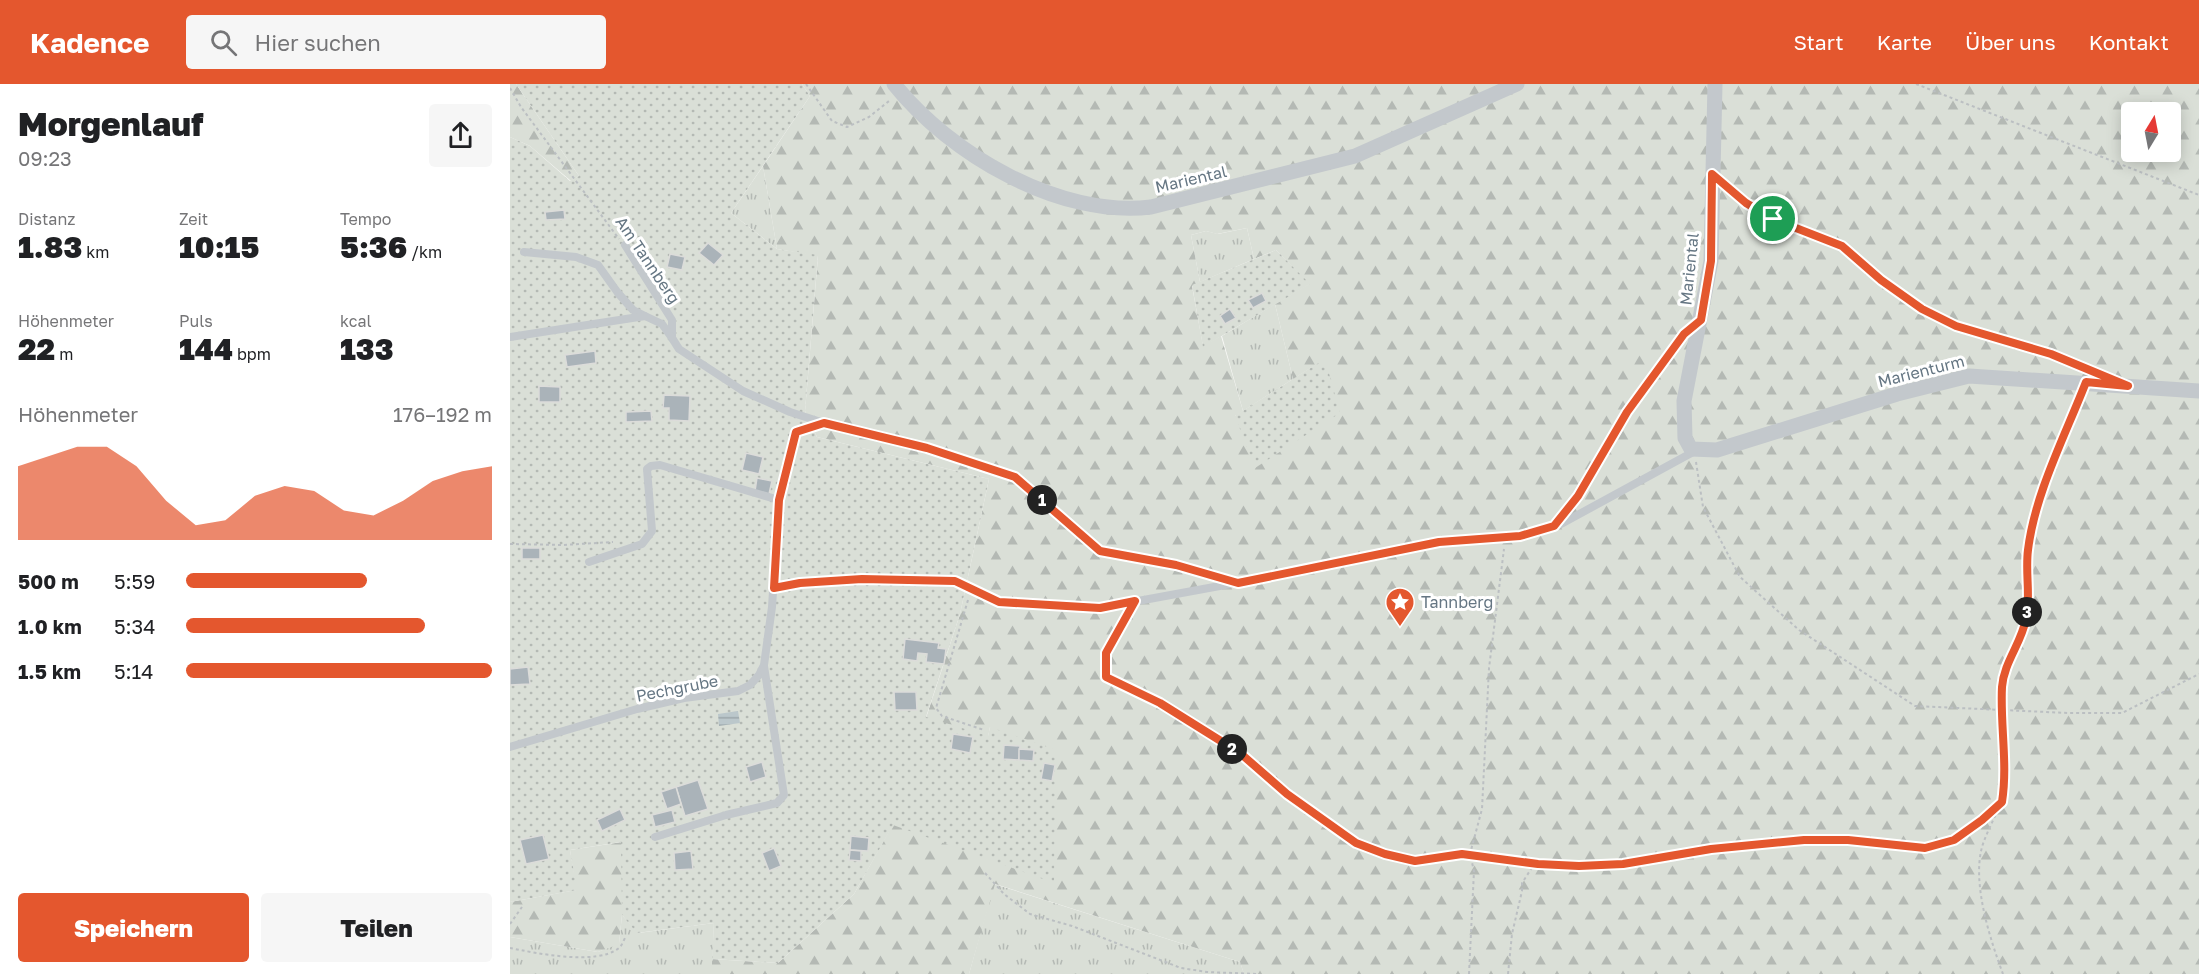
<!DOCTYPE html>
<html lang="de">
<head>
<meta charset="utf-8">
<style>
	:root { --surface:#fff; --page:#f6f6f6; --text:#202124; --muted:#757577; --accent:#e4572e }
	body { margin:0; font-family:"Golos Text",sans-serif; background:var(--page); color:var(--text); height:100vh; display:flex; flex-direction:column; font-size:22px; white-space:nowrap }
	* { box-sizing:border-box; margin:0 }
	p { font-size:20px; color:var(--muted) }
	.icon { flex:none; width:33px; height:33px; fill:none; stroke:currentColor; stroke-width:2; stroke-linecap:round; stroke-linejoin:round }
	.map { position:relative; flex:1; overflow:hidden }
	.side { display:flex; flex-direction:column; background:var(--surface); width:510px }
	.side>* { flex:none }
	.needle { width:39px; rotate:10deg }
	.controls { position:absolute; left:1611px; top:18px; display:grid; gap:12px }
	.controls a { display:grid; place-items:center; width:60px; height:60px; border-radius:6px; background:var(--surface); box-shadow:0 3px 15px #0003; font-size:30px }
	.pin { position:absolute; display:grid; place-items:center; width:51px; height:51px; color:#fff; margin:-26px; border:3px solid #fff; border-radius:50%; box-shadow:0 2px 6px #0007 }
	.km { position:absolute; width:30px; height:30px; margin:-15px; border-radius:50%; background:#222; color:#fff; font-size:16px; line-height:30px; text-align:center }
	.round { display:grid; place-items:center; flex:none; width:63px; height:63px; border-radius:6px; background:var(--page) }
	.headline { display:flex; align-items:center; justify-content:space-between; height:102px; padding:0 18px }
	h1 { font-size:33px; font-weight:800; line-height:45px }
	.stats { display:grid; grid-template-columns:repeat(3,1fr); gap:9px; height:102px; padding:6px 18px }
	.stats div { display:grid; align-content:center }
	.stats b { font-size:30px; font-weight:800 }
	.stats small { font-size:16px; font-weight:400 }
	.stats p { font-size:16px }
	.chart { height:168px; padding:12px 18px }
	.chart p { display:flex; justify-content:space-between }
	.chart svg { width:100%; height:108px; margin-top:6px; fill:var(--accent); opacity:.7 }
	.button { display:flex; gap:12px; margin-top:auto; padding:12px 18px }
	.button a { flex:1; height:69px; border-radius:6px; background:var(--accent); color:#fff; font-size:24px; font-weight:800; line-height:69px; text-align:center }
	.button a+a { background:var(--page); color:var(--text) }
	ul { padding:0 18px; list-style:none; font-size:20px }
	li { display:grid; grid-template-columns:96px 72px 1fr; align-items:center; height:45px }
	li i { height:15px; border-radius:8px; background:var(--accent) }
	header { display:flex; align-items:center; gap:36px; box-sizing:border-box; height:84px; padding:0 30px; background:var(--accent); color:#fff }
	header strong { font-size:28px }
	nav { display:flex; gap:33px; margin-inline-start:auto; font-size:21px }
	.search { width:420px; height:54px; background:var(--page); display:flex; align-items:center; gap:15px; box-sizing:border-box; padding:0 21px; border-radius:6px; color:var(--muted); font-size:22px }
	main { display:flex; flex:1; min-height:0 }
	.map>svg:first-child { display:block }
</style>
</head>
<body>
<header>
<strong>Kadence</strong>
<div class="search"><svg class="icon" aria-label="search" viewBox="0 0 24 24"><circle cx="10" cy="10" r="6"/><path d="M15 15l6 6"/></svg>Hier suchen</div>
<nav><a>Start</a><a>Karte</a><a>Über uns</a><a>Kontakt</a></nav>
</header>
<main>
<section class="side">
<div class="headline"><div><h1>Morgenlauf</h1><p>09:23</p></div><a class="round"><svg class="icon" aria-label="share" viewBox="0 0 24 24"><path d="M12 15V3M7 8l5-5 5 5M5 13v7h14v-7"/></svg></a></div>
<div class="stats">
<div><p>Distanz</p><b>1.83<small> km</small></b></div>
<div><p>Zeit</p><b>10:15</b></div>
<div><p>Tempo</p><b>5:36<small> /km</small></b></div>
</div>
<div class="stats">
<div><p>Höhenmeter</p><b>22<small> m</small></b></div>
<div><p>Puls</p><b>144<small> bpm</small></b></div>
<div><p>kcal</p><b>133</b></div>
</div>
<div class="chart"><p><span>Höhenmeter</span>176–192 m</p>
<svg viewBox="0 0 160 44" preserveAspectRatio="none"><path d="M0 44V14L10 10L20 6L30 6L40 14L50 28L60 38L70 36L80 26L90 22L100 24L110 32L120 34L130 28L140 20L150 16L160 14V44z"/></svg>
</div>
<ul>
<li><b>500 m</b>5:59<i style="width:59%"></i></li>
<li><b>1.0 km</b>5:34<i style="width:78%"></i></li>
<li><b>1.5 km</b>5:14<i style="width:100%"></i></li>
</ul>
<div class="button"><a>Speichern</a><a>Teilen</a></div>
</section>
<div class="map">
<svg width="1689" height="890" viewBox="0 0 1689 890">
	<defs>
		<pattern id="grass-tufts" width="24" height="20" patternUnits="userSpaceOnUse" patternTransform="scale(1.5)"><rect width="24" height="20" fill="#dadfd7"/><path d="M3 7l-1-3M5 7V3M7 7l1-3M15 17l-1-3M17 17v-4M19 17l1-3" fill="none" stroke="#b4b9b4"/></pattern>
		<pattern id="forest-firs" width="22" height="20" patternUnits="userSpaceOnUse" patternTransform="scale(1.5)"><rect width="22" height="20" fill="#dadfd7"/><path d="M5 1l3.5 6h-7zM16 11l3.5 6h-7z" fill="#b4b9b4"/></pattern>
		<pattern id="park-dots" width="8" height="8" patternUnits="userSpaceOnUse" patternTransform="scale(1.5)"><rect width="8" height="8" fill="#dadfd7"/><path d="M2 2h.1M6 6h.1" fill="none" stroke="#b4b9b4" stroke-width="1.8" stroke-linecap="round"/></pattern>
		<pattern id="water-rules" width="6" height="5" patternUnits="userSpaceOnUse" patternTransform="scale(1.5)"><rect width="6" height="5" fill="#bbc7cb"/><path d="M0 2.5h6" fill="none" stroke="#9ca6aa"/></pattern>
	</defs>
	<rect width="100%" height="100%" fill="#fafaf8"/>
	<g fill="url(#grass-tufts)">
		<polygon points="253,82 267,165 221,129"/>
		<polygon points="737,144 744,175 690,198 681,151 696,147 708,150"/>
		<polygon points="765,220 783,295 733,327 712,252"/>
		<polygon points="484,800 730,878 734,890 459,890"/>
		<polygon points="112,831 128,849 204,839 202,890 0,890 0,853 88,868 109,859"/>
	</g>
	<g fill="url(#forest-firs)" fill-rule="evenodd">
		<polygon points="0,0 6,0 69,92 61,97 20,62 0,53"/>
		<path d="M292,0H1689V890H734L730,878L485,800L459,890H202V875L268,879L344,810L383,740L544,798L480,643L478,653L416,634L450,530L479,395L307,353L295,327L308,172L267,165L253,82L300,12ZM1622,28H1660V68H1622ZM737,144L744,175L766,166L799,200L765,220L783,295L815,275L725,332L733,327L711,252L693,262L682,202L690,198L681,151L696,147L707,150Z"/>
		<polygon points="112,758 112,831 109,860 88,868 0,853 0,818 66,806 60,766"/>
	</g>
	<g fill="url(#park-dots)">
		<polygon points="6,0 292,0 300,12 221,129 267,165 308,171 295,327 307,353 479,395 450,530 416,633 478,652 480,643 546,666 544,799 383,741 344,810 268,879 202,875 204,839 127,849 112,831 111,758 60,766 67,806 0,818 0,53 20,62 60,97 69,92"/>
		<polygon points="766,166 800,200 693,263 682,201"/>
		<polygon points="815,275 830,329 745,384 725,332"/>
	</g>
	<polygon fill="url(#water-rules)" points="228,627 230,639 209,642 208,630"/>
	<g fill="#aab3b9" stroke="#dcdcda" stroke-width="1.5">
		<polygon points="54,126 55,135 36,136 35,128"/>
		<polygon points="198,159 213,171 204,181 189,169"/>
		<polygon points="160,170 175,173 172,186 157,183"/>
		<polygon points="752,209 756,217 743,224 738,216"/>
		<polygon points="720,225 726,234 715,240 710,232"/>
		<polygon points="85,267 86,279 57,283 55,271"/>
		<polygon points="29,302 50,303 50,318 29,318"/>
		<polygon points="154,311 180,312 179,337 159,336 159,324 153,324"/>
		<polygon points="141,327 142,337 116,338 116,328"/>
		<polygon points="236,369 253,373 249,390 232,386"/>
		<polygon points="247,394 262,397 259,410 245,407"/>
		<rect x="12" y="464" width="18" height="11"/>
		<polygon points="395,555 429,559 428,564 436,565 434,580 416,578 417,570 408,569 407,577 393,575"/>
		<polygon points="18,583 20,600 0,601 0,585"/>
		<polygon points="384,608 406,608 407,626 385,626"/>
		<polygon points="443,650 463,653 460,669 441,665"/>
		<polygon points="494,661 510,662 509,676 493,675"/>
		<polygon points="509,665 524,666 523,677 509,676"/>
		<polygon points="252,678 256,693 240,698 236,683"/>
		<polygon points="534,679 545,681 542,697 531,695"/>
		<polygon points="188,696 198,725 175,732 166,703"/>
		<polygon points="166,703 171,720 157,725 151,708"/>
		<polygon points="110,725 115,736 92,747 87,736"/>
		<polygon points="162,726 165,738 145,743 142,731"/>
		<polygon points="33,751 39,775 16,780 10,756"/>
		<polygon points="341,752 359,754 358,767 340,766"/>
		<polygon points="264,764 271,782 259,787 252,769"/>
		<polygon points="340,766 351,767 351,777 339,776"/>
		<polygon points="181,767 183,785 165,786 164,769"/>
	</g>
	<g fill="none" stroke-linecap="round" stroke-linejoin="round">
		<g stroke="#bbbfc2" stroke-width="2" stroke-dasharray="3 3" stroke-linecap="butt">
			<polyline points="296,0 322,37 337,43 359,33 379,17"/>
			<polyline points="1406,0 1689,111"/>
			<polyline points="0,4 11,23 109,155"/>
			<polyline points="1216,103 1236,119 1263,135 1332,162 1371,196 1411,225 1446,242 1541,269 1579,285"/>
			<polyline points="1186,378 1193,423 1230,493 1289,546 1405,622 1558,629 1612,629 1689,590"/>
			<polyline points="1059,423 1103,349 1170,256"/>
			<polyline points="0,460 53,461 103,458"/>
			<polyline points="458,516 426,624 432,632 474,646"/>
			<polyline points="618,531 596,569 596,593 650,619 730,669 777,710 846,759 875,770 905,777 952,769 1028,780 1069,782 1113,780 1201,765 1294,756 1338,756 1415,764 1444,756 1472,736 1492,718"/>
			<polyline points="475,789 494,810 520,830 562,842 671,884 697,888 748,890"/>
			<polyline points="0,840 12,823"/>
			<path d="M0,864C25,869 87,882 109,864C112,862 114,855 116,852"/>
			<polyline points="959,890 964,787 960,770 972,725 979,584 994,465"/>
			<polyline points="998,890 1002,850 1012,807 1012,799 1025,779"/>
			<path d="M1493,890C1480,855 1462,800 1472,763C1478,743 1490,727 1494,706L1492,602L1499,574L1510,556L1517,534L1518,467L1534,399L1571,312"/>
		</g>
		<g stroke="#c3c8cc" stroke-width="8">
			<polyline points="115,161 162,236 162,254 169,265 233,307 280,328 314,339 417,364 505,393 590,467 666,481 728,499 929,458 1010,452 1051,440 1185,367"/>
			<polyline points="14,168 66,173 88,181 108,209 123,226 135,232"/>
			<polyline points="0,253 135,232 152,240 162,254"/>
			<polyline points="79,478 132,460 142,447 137,385 141,382 150,381 269,416"/>
			<polyline points="264,504 290,499 352,495 445,497 490,518 590,524 726,499"/>
			<polyline points="0,663 127,625 174,614 228,607 240,601 249,591 254,581 262,523 269,416 286,348 313,339"/>
			<polyline points="145,753 216,731 267,719 274,711 254,582"/>
		</g>
		<g stroke="#c3c8cc" stroke-width="15">
			<path d="M384,0C440,70 549,134 641,123L845,72L1007,0"/>
			<polyline points="1205,0 1201,177 1174,317 1175,354 1181,365 1207,366 1387,310 1459,292 1689,307"/>
		</g>
	</g>
	<g fill="none" stroke-linecap="round" stroke-linejoin="round">
		<g stroke="#fff" stroke-width="12">
			<path id="route" d="M1202,90L1236,119L1263,135L1332,162L1371,196L1412,225L1446,242L1541,270L1618,302L1576,298C1555,352 1525,409 1518,466C1515,489 1521,513 1516,535C1511,560 1494,578 1492,603C1490,641 1498,680 1492,718L1472,736L1444,756L1415,764L1338,756H1294L1201,765L1113,780L1069,782L1028,780L952,770L905,777L875,770L846,759L777,710L730,669L650,619L596,593V569L625,517L590,524L489,518L445,497L352,495L290,499L264,504L269,416L286,348L314,339L417,364L505,393L590,467L666,481L728,499L929,458L1010,452L1044,442L1068,412L1117,328L1174,250L1191,236L1201,177Z"/>
		</g>
		<use href="#route" stroke="#e4572e" stroke-width="8"/>
	</g>
	<defs>
		<g id="sight-pin" transform="scale(1.5)"><path d="M0 17L-7.5 6A9.5 9.5 0 1 1 7.5 6Z" fill="#e4572e" stroke="#fff"/><path d="M0-6L1.8-2.2L6-1.7L2.9 1.2L3.7 5.4L0 3.3L-3.7 5.4L-2.9 1.2L-6-1.7L-1.8-2.2Z" fill="#fff"/></g>
	</defs>
	<g fill-rule="evenodd">
		<use href="#sight-pin" x="890" y="518"/>
	</g>
	<g text-anchor="middle" stroke-width="6" stroke-linejoin="round" paint-order="stroke">
		<g font-size="16" fill="#657683" stroke="#fff">
			<text transform="translate(681 95) rotate(-13)" y="6">Mariental</text>
			<text transform="translate(138 176) rotate(56)" y="6">Am Tannberg</text>
			<text transform="translate(1179 185) rotate(-84)" y="6">Mariental</text>
			<text transform="translate(1411 287) rotate(-14)" y="6">Marienturm</text>
			<text transform="translate(167 604) rotate(-11)" y="6">Pechgrube</text>
		</g>
		<g font-size="16" fill="#657683" stroke="#fff" text-anchor="start">
			<text x="911" y="524">Tannberg</text>
		</g>
	</g>
</svg>
<div class="controls">
<a><svg class="needle" viewBox="-14 -14 28 28"><path d="M0-13l5 13h-10z" fill="#e53935"/><path d="M0 13l5-13h-10z" fill="#757577"/></svg></a>
</div>
<div class="pin" style="left:1263px;top:135px;background:#1e9e55"><svg class="icon" aria-label="arrive" viewBox="0 0 24 24"><path d="M6 21V4h12l-3 4 3 4H6"/></svg></div>
<b class="km" style="left:532px;top:416px">1</b>
<b class="km" style="left:722px;top:665px">2</b>
<b class="km" style="left:1517px;top:528px">3</b>
</div>
</main>
</body>
</html>
